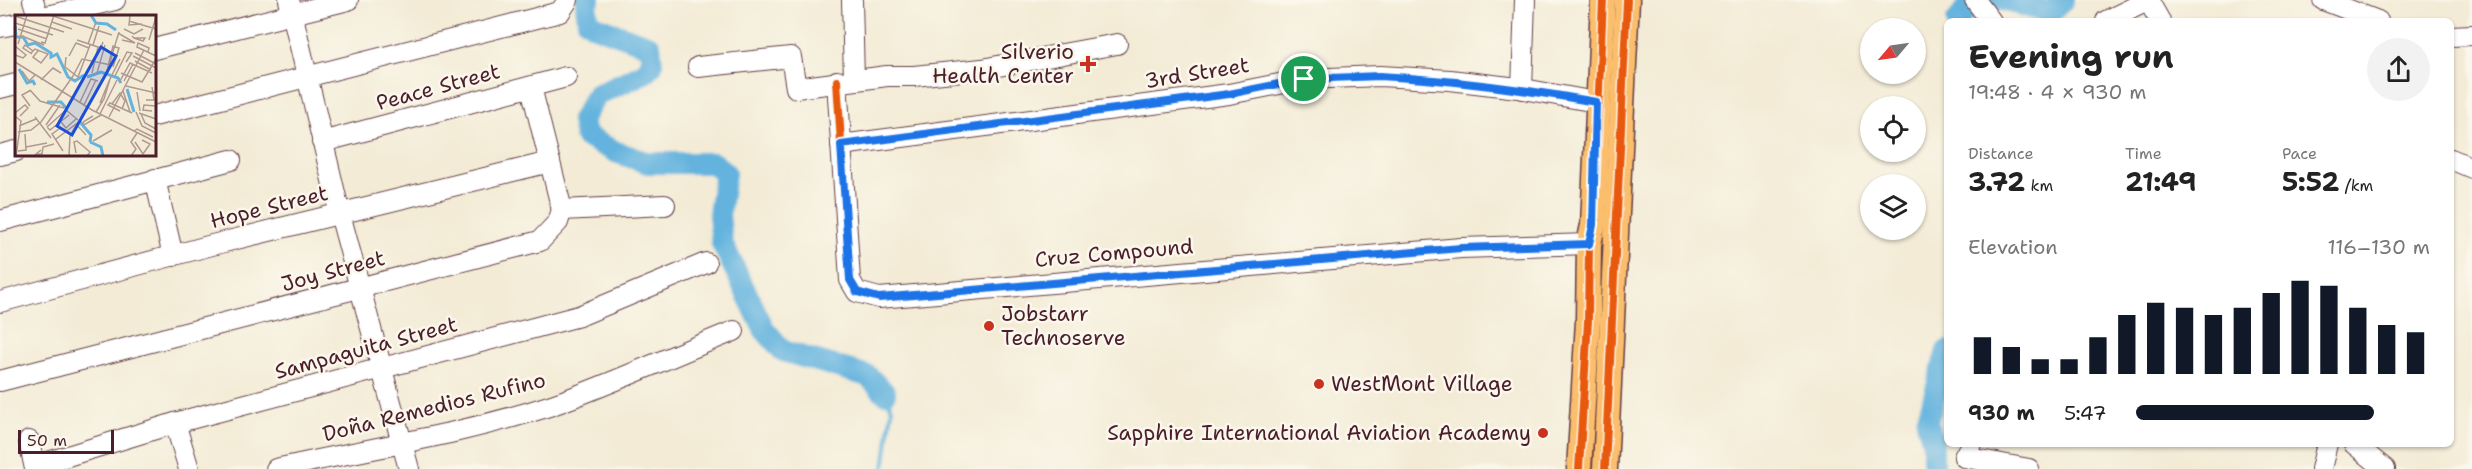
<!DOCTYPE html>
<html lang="en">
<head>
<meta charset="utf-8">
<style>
	:root { --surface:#fff; --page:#f2f2f2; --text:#222; --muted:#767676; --accent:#111827 }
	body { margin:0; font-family:"Shantell Sans",sans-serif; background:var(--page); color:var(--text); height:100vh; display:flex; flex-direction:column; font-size:22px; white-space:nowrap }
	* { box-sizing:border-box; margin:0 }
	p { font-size:20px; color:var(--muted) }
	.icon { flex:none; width:33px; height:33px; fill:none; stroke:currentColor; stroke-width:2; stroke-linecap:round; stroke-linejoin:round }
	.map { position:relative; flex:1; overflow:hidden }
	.sheet { position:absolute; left:1944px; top:18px; width:510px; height:429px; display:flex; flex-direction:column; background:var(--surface); border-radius:9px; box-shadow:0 2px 4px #0004 }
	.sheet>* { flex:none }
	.needle { width:39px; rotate:241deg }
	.tools { position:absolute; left:1860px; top:18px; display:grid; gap:12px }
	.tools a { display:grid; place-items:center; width:66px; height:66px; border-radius:50%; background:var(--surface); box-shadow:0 2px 4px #0004; font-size:30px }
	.scale { position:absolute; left:18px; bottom:15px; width:96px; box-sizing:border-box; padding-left:6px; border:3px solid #4a1f2b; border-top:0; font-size:16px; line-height:21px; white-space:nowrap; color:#4a1f2b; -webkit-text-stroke:4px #fbf7ec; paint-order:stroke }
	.pin { position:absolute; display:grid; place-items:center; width:51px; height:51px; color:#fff; margin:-26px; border:3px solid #fff; border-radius:50%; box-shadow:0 2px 6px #0007 }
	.round { display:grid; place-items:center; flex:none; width:63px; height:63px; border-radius:32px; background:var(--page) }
	.head { display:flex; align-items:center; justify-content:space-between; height:102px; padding:0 24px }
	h1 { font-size:33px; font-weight:700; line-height:45px }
	.stats { display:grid; grid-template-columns:repeat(3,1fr); gap:9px; height:102px; padding:6px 24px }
	.stats div { display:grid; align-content:center }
	.stats b { font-size:26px; font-weight:700 }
	.stats small { font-size:16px; font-weight:400 }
	.stats p { font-size:16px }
	.chart { height:168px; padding:12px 24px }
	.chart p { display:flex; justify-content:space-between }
	.chart svg { width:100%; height:108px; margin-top:6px; stroke:var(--accent); stroke-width:6 }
	ul { padding:0 24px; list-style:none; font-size:20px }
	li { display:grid; grid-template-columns:96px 72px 1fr; align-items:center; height:45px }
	li i { height:15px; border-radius:8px; background:var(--accent) }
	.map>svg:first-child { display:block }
</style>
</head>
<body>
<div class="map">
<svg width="2472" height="469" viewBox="0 0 2472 469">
	<rect width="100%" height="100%" fill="#fbf7ec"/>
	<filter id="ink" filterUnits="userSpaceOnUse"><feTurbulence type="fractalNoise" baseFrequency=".0167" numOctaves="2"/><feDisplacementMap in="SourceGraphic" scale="12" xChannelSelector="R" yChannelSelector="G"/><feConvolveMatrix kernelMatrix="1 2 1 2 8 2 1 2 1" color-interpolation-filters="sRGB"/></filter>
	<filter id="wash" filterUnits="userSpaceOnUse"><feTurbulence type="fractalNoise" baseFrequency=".008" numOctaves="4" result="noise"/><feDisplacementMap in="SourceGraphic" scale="24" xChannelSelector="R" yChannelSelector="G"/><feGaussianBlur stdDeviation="1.35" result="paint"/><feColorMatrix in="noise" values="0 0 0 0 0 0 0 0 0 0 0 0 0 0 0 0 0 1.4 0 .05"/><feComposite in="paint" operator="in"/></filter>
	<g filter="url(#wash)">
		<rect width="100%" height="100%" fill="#f3ebd5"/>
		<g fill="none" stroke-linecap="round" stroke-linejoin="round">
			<polyline stroke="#64b3de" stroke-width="4" points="884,469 892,409 885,393"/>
			<g stroke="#64b3de" stroke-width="22">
				<polyline points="589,0 586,3 588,21 595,26 650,46 652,65 644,73 596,95 582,120 585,136 616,152 648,163 713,163 725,173 719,215 722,243 764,329 783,351 868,376 885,393"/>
				<polyline points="2003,0 2050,13 2063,0"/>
				<polyline points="1957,21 1968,7 1986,0"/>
				<polyline points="1933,469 1933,443 1927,422 1947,351"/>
			</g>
		</g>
	</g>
	<g filter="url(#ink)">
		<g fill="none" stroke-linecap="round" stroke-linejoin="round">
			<g stroke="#633e44" stroke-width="22">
				<g id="minor">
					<polyline points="33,0 38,16"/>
					<polyline points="289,0 340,214 409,469"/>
					<polyline points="852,0 854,80"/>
					<polyline points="1975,0 1991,21"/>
					<polyline points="2148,0 2160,21"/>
					<polyline points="2323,0 2378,21"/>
					<polyline points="47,16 115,0"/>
					<polyline points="2106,21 2149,0"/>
					<polyline points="0,27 16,24"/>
					<polyline points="2451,36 2472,35"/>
					<polyline points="154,49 348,0"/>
					<polyline points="698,67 791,57 796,88 887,76 914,76 982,69 1117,44"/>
					<polyline points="837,81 850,280 857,292 879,298 1461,248 1589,244"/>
					<polyline points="531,87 562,210"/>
					<polyline points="0,88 16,84"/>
					<polyline points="1522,89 1525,0"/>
					<polyline points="154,116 560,12 568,0"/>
					<polyline points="322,142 566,77"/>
					<polyline points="841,145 1229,94 1304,79 1380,76 1450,80 1518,88 1596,102"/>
					<polyline points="0,155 16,151"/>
					<polyline points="2451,159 2472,168"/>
					<polyline points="155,179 173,256"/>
					<polyline points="562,210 665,205"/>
					<polyline points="0,221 231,160"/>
					<polyline points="0,302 212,245 550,162"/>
					<polyline points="0,381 540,241 558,222 562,210"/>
					<polyline points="175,423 189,469"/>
					<polyline points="29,441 35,469"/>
					<polyline points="1971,444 1964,457 2029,469"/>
					<polyline points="2354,444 2385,469"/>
					<polyline points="35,466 175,423 579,316 706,263"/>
					<path d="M276,469C368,448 462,435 552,405C614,383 673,355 734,331"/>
					<polyline points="2321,469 2327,444"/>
				</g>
			</g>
			<g stroke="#633e44" stroke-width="27">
				<g id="major">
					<polyline points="1579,469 1588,321 1589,244 1593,225 1603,0"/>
					<polyline points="1605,469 1627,0"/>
				</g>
			</g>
			<use href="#minor" stroke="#fff" stroke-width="20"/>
			<use href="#major" stroke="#fabe6d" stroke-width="24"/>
			<g stroke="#fbf7ec" stroke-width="11">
				<g id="cycleway">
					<polyline points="837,81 850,280 857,292 879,298 1461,248 1589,244"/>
					<polyline points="1579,469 1588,321 1589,244 1593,225 1603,0"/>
					<polyline points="1605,469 1627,0"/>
				</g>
			</g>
			<use href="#cycleway" stroke="#e8590c" stroke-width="8"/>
		</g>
	</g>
	<g fill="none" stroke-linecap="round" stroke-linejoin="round" filter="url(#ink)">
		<g stroke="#fff" stroke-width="12">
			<path id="route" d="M1380,76C1453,80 1524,89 1596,102L1593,225L1589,244L1461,248L879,298L857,292L850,280L841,145L1229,94L1304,79Z"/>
		</g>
		<use href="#route" stroke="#1a73e8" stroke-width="8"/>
	</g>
	<g fill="#c8321e" stroke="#fbf7ec" stroke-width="2">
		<path d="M1085 55h6v6h6v6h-6v6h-6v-6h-6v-6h6z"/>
		<circle cx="989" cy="326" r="6"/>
		<circle cx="1319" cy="384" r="6"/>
		<circle cx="1543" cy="433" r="6"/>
	</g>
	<g text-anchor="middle" stroke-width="5" stroke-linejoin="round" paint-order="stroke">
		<g font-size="21" fill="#4a1f2b" stroke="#fbf7ec" text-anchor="end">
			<text x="1074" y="59">Silverio<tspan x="1074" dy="24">Health Center</tspan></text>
			<text x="1001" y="321" text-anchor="start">Jobstarr<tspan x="1001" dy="24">Technoserve</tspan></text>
			<text x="1331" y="391" text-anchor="start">WestMont Village</text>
			<text x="1531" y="440">Sapphire International Aviation Academy</text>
		</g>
		<g font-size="21" fill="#4a1f2b" stroke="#fbf7ec">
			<text transform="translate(1197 73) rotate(-9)" y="7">3rd Street</text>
			<text transform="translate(438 87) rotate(-15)" y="7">Peace Street</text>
			<text transform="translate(269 207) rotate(-14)" y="7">Hope Street</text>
			<text transform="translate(1114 253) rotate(-5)" y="7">Cruz Compound</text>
			<text transform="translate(333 271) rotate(-15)" y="7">Joy Street</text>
			<text transform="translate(366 348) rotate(-15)" y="7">Sampaguita Street</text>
			<text transform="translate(434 407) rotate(-14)" y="7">Doña Remedios Rufino</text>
		</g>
	</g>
	<g transform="translate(15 15)">
		<rect width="141" height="141" fill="#f3ebd5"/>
		<path fill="none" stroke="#64b3de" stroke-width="3" d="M76,0L81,8L92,9L101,15M0,11L1,22H8L13,30L20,28L36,38V42L42,39L53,62L60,66L69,60M4,54L12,68L18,66L20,70M72,62L86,57L103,63L106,68M112,74L119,97M32,87H46L51,93M64,106L76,120L75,127M75,127L86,132L88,141"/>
		<path fill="none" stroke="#af9991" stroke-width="1.5" d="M35,0L97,20M115,0L114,10L127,9M0,1L49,17M114,6L141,14M37,7L57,14M0,8L38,20M3,14L32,24M109,14L119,19L128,14M103,18L120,28L107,25M7,21L29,30M117,21L119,23L128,26L130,23H119M62,25L86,33L88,27M134,25L141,2M26,27L30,28L39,0M3,29L12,0M73,29L81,7M78,30L84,11M0,31L11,40L8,43L0,40M133,37L134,33L123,28L122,32L141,41M16,38L20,34L33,39L26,48L18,42L23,36M120,38L141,49M17,39L8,33L10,30L18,36M54,41L61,28L74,33M118,41L141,53M51,42L50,52L63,62L75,30M120,46L136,55M0,47L77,95L141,127M98,52L104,33L100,32L98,31L91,60L92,59L99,33L100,32V30L104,17M7,56L14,66L20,60M77,58L83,32M82,58L90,30M106,58L127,67L141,44M58,61L67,44L96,50M100,61L112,37L117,38L111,47M95,64L105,44M26,65L38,53L46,58M105,66L115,48L137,58M109,66L118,49M111,71L141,78M15,75L25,86L49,93M108,76L115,97M122,77L125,96M131,85H139L137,72M65,87L76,64L83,66M97,89L105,78L110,86L107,94M69,90L81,65M15,91L7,80L16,75M105,96L93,90L95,88L117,98M137,96L128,95L129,90L141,91M81,97L89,84L95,64L85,88M121,97L127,111L141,118M0,98L10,90L13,93L5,101M124,98L141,104M85,99L102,65M126,99L130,108L141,114M0,101L6,106L1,141M78,101L68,107L69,110L86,100M20,102L36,123M94,102L129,35M46,107L51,113L61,104M31,110L45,90M4,111L21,104M32,112L51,95L63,105M32,112L35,115L54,100M44,114L37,119L48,136M119,116L122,114L138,122M3,117L16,115L26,107L58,61M41,124L61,109L71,120M78,126L97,115M120,127L128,139L135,129L127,125M11,132L32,128M26,135L21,139H27L28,132L39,129M3,136L11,135L10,119M61,138L59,127L62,126L75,137L72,141M54,141L55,121L63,107M116,141L121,134L116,127L122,118"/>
		<path fill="#1d4ed8" fill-opacity="0.15" stroke="#1d4ed8" stroke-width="3" d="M86,32L101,41L57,120L42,111Z"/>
		<rect width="141" height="141" fill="none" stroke="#4a1f2b" stroke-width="3"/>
	</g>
</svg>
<div class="tools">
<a><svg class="needle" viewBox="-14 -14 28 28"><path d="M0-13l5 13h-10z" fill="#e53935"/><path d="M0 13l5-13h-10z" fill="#767676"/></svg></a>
<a><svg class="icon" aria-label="locate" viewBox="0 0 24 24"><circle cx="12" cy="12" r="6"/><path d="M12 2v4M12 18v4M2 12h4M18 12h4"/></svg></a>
<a><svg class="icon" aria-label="layers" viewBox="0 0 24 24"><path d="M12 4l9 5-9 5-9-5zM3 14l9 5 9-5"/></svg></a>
</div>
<div class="scale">50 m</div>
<div class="pin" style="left:1304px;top:79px;background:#1e9e55"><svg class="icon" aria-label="arrive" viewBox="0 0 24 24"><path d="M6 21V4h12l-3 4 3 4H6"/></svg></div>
<section class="sheet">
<div class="head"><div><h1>Evening run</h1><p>19:48 · 4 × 930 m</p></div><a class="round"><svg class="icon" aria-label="share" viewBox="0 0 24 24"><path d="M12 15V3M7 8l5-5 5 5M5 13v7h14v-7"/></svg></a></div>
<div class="stats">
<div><p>Distance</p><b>3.72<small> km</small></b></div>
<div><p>Time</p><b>21:49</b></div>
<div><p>Pace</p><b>5:52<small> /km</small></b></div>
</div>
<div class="chart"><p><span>Elevation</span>116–130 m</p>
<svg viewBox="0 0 160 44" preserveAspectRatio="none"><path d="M5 44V29M15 44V33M25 44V38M35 44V38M45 44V29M55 44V20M65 44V15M75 44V17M85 44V20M95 44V17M105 44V11M115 44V6M125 44V8M135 44V17M145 44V24M155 44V27"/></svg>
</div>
<ul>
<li><b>930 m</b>5:47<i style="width:81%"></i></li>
</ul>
</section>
</div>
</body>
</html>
